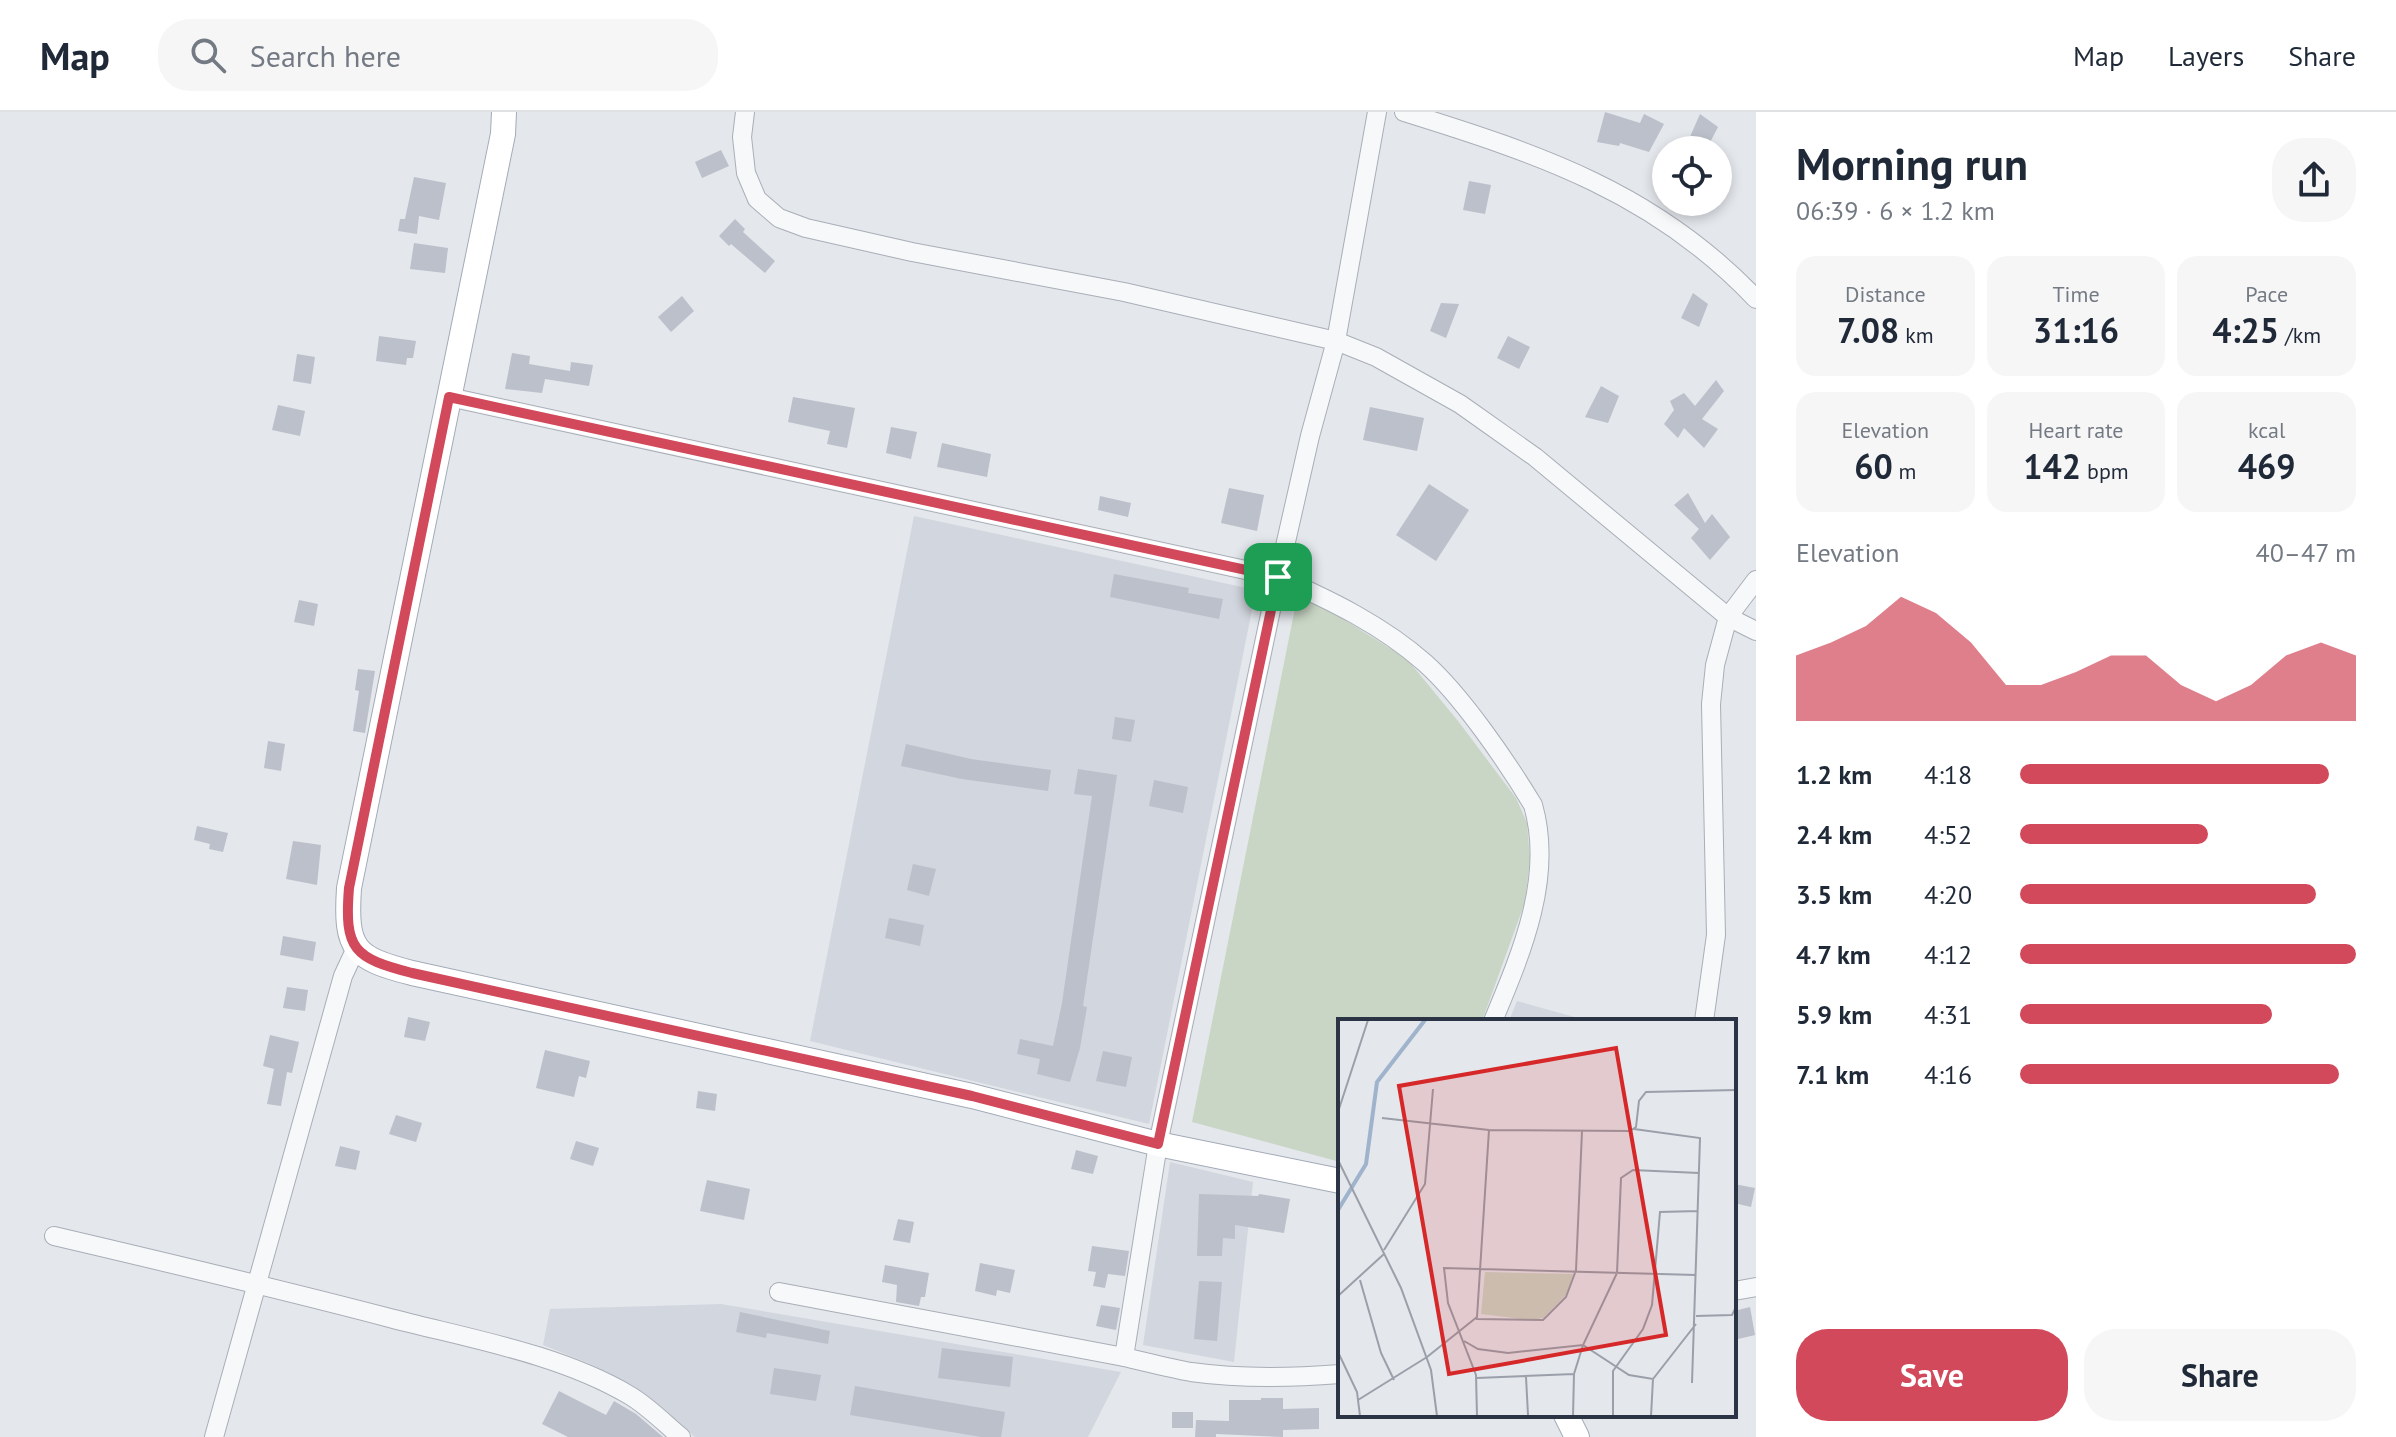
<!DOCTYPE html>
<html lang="en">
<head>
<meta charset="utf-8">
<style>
	:root { --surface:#fff; --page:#f6f6f7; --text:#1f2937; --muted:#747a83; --line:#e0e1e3; --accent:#d1495b }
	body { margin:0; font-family:"PT Sans",sans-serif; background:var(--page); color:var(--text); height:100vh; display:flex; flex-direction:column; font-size:30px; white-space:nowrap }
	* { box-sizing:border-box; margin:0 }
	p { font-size:26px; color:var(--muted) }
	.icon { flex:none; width:44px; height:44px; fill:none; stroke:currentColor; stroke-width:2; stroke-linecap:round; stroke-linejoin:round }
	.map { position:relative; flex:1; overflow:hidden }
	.details { display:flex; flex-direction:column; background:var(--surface); width:640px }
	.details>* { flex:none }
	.controls { position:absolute; left:1652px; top:24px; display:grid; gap:16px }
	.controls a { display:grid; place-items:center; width:80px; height:80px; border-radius:50%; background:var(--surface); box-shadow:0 4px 12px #0003; font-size:40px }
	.pin { position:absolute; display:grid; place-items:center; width:68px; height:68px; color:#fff; margin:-34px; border-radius:16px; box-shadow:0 4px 12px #0006 }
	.round { display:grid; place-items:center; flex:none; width:84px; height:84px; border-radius:32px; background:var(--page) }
	.overview { display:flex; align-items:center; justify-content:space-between; height:136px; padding:0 40px }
	h1 { font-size:44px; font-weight:700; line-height:60px }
	.metrics { display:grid; grid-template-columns:repeat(3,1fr); gap:12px; height:136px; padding:8px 40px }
	.metrics div { display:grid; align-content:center; border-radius:20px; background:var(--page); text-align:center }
	.metrics b { font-size:34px; font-weight:700 }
	.metrics small { font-size:22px; font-weight:400 }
	.metrics p { font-size:22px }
	.chart { height:224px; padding:16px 40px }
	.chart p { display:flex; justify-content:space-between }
	.chart svg { width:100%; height:144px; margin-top:8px; fill:var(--accent); opacity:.7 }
	.primary-button { display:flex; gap:16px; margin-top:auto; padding:16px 40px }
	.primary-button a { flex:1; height:92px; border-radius:32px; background:var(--accent); color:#fff; font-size:32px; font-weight:700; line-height:92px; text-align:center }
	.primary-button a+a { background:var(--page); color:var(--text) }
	ul { padding:0 40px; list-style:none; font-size:26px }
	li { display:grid; grid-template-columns:128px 96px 1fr; align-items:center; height:60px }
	li i { height:20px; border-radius:10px; background:var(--accent) }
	header { display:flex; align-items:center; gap:48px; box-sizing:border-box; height:112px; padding:0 40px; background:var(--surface); border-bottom:2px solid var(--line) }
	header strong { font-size:38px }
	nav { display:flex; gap:44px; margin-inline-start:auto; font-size:28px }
	.search { width:560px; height:72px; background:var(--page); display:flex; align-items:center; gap:20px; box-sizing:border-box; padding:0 28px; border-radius:32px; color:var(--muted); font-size:30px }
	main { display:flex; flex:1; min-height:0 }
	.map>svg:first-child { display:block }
</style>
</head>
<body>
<header>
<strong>Map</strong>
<div class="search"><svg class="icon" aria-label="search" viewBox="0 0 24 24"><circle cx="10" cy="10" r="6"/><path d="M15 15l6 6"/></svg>Search here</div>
<nav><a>Map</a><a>Layers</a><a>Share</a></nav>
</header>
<main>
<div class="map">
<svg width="1756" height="1325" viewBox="0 0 1756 1325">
	<rect width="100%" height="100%" fill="#e4e7ec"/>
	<g fill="#d2d6de">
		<polygon points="914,404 1256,478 1149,1012 810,929"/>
		<polygon points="1517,889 1589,909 1509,909"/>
		<polygon points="1170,1050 1253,1070 1234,1250 1143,1233"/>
		<polygon points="721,1192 1121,1260 1088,1325 695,1325 633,1274 588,1251 543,1233 550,1197"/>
	</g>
	<polygon fill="#c9d6c5" points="1297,486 1324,495 1407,547 1458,609 1516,686 1527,711 1530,748 1525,790 1482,909 1340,909 1340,1050 1192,1010"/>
	<g fill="#bbc0ca">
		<polygon points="1605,0 1640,11 1644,2 1664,12 1649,40 1620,31 1619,34 1597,30"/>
		<polygon points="1700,2 1718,15 1706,38 1694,38 1686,34"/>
		<polygon points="721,38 729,54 702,66 695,50"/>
		<polygon points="414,65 446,71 439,108 419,104 417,122 398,119 400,107 405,107"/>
		<polygon points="1469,69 1491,73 1485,102 1463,98"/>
		<polygon points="735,107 745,117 743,120 775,149 765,161 731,132 729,134 719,124"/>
		<polygon points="414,131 448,136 445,161 410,157"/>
		<polygon points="1693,181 1708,192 1699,215 1681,206"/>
		<polygon points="682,184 694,199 671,220 658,205"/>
		<polygon points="1441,191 1459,192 1446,226 1430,219"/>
		<polygon points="379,224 416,229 413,246 407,246 406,253 376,249"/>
		<polygon points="1508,224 1530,235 1519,257 1497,246"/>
		<polygon points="512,241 530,244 529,252 570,259 571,250 593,253 589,274 545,267 542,281 505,277"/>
		<polygon points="297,242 315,245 311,272 293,269"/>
		<polygon points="1716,268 1724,279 1702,307 1718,317 1704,336 1684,316 1678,326 1664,312 1674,298 1670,289 1684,281 1695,294"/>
		<polygon points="1601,274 1619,284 1608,311 1585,305"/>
		<polygon points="793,285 855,296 847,336 827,332 830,319 788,310"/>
		<polygon points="278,293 305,299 300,324 272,318"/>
		<polygon points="1370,295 1424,306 1417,339 1363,328"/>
		<polygon points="891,315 917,320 911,347 886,341"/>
		<polygon points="942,331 991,342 987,365 937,355"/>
		<polygon points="1429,372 1469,398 1436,449 1396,423"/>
		<polygon points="1229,376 1264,383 1257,419 1221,411"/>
		<polygon points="1688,381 1705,411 1712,402 1730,425 1710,448 1691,426 1699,417 1674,393"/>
		<polygon points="1100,384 1131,391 1128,405 1098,398"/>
		<polygon points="1114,462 1189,476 1188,481 1223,487 1219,507 1110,485"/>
		<polygon points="299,488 318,492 314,514 294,510"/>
		<polygon points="358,557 375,559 365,621 353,619 359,579 355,578"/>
		<polygon points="1115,605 1135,608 1131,630 1112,627"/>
		<polygon points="268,629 285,632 281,659 264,656"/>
		<polygon points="906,632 971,647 1051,658 1048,679 962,667 901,654"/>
		<polygon points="1078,657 1117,663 1083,894 1087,895 1080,936 1070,970 1037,962 1040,947 1017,942 1020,927 1053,934 1062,891 1092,684 1074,682"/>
		<polygon points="1154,668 1188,675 1183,701 1149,694"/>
		<polygon points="197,714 228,721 223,740 209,737 210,732 194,728"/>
		<polygon points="293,729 321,733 317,773 286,767"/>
		<polygon points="913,752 936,757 929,784 907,778"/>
		<polygon points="889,806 924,813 920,834 885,826"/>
		<polygon points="283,824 316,830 313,849 280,843"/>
		<polygon points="287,875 308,878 305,899 283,896"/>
		<polygon points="408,905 430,910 425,929 404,925"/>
		<polygon points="270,923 299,930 292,961 287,960 281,994 267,992 274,957 263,954"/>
		<polygon points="545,938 590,949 586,966 579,964 574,985 536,976"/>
		<polygon points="1103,939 1132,945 1126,975 1096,969"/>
		<polygon points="698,979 717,982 715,999 696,996"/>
		<polygon points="396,1003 422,1011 416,1030 389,1022"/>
		<polygon points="576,1029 599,1036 593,1054 570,1047"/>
		<polygon points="340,1034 360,1039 356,1058 335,1054"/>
		<polygon points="1076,1038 1098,1044 1093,1062 1071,1057"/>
		<polygon points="707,1068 750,1077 744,1108 700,1099"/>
		<polygon points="1734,1072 1755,1076 1751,1095 1734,1091"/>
		<polygon points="1199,1082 1258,1084 1259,1082 1290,1087 1284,1121 1235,1113 1235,1127 1223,1126 1222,1144 1197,1144"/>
		<polygon points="898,1107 914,1110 910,1131 893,1128"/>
		<polygon points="1092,1134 1129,1139 1125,1164 1108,1162 1105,1176 1093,1174 1096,1160 1088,1159"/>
		<polygon points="980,1151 1015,1158 1010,1181 997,1178 996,1184 975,1179"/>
		<polygon points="885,1153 929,1161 925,1185 921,1185 919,1194 896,1190 897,1173 882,1170"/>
		<polygon points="1199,1169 1222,1170 1217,1229 1194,1227"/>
		<polygon points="1101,1193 1120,1196 1116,1218 1096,1214"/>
		<polygon points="1750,1195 1755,1223 1734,1228 1734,1199"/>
		<polygon points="740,1200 830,1219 828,1232 767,1221 766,1226 736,1220"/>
		<polygon points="942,1236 1013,1245 1010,1275 938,1266"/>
		<polygon points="774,1256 821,1263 816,1289 770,1282"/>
		<polygon points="855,1274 1005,1300 1001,1325 981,1325 850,1303"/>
		<polygon points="559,1279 606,1303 614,1289 636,1302 663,1325 568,1325 542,1312"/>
		<polygon points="1261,1286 1283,1286 1283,1297 1319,1296 1319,1317 1283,1318 1283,1325 1216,1322 1216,1325 1195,1325 1196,1308 1229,1309 1229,1288 1261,1288"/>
		<rect x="1172" y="1300" width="21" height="16"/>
	</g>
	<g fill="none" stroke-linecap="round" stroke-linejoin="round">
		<g stroke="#a9aeb7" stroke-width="20">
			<g id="minor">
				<polyline points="745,0 742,25 746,61 757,87 779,106 806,116 912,140 1124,180 1336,229 1376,245 1460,292 1535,345 1728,505 1756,519"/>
				<path d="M1404,0C1539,42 1656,81 1756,187"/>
				<path d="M449,285L1278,465C1330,488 1382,513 1425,551C1462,584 1507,650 1533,693C1554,766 1521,842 1493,909"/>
				<polyline points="1704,909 1716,823 1711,592 1715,553 1728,505 1756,468"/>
				<path d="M54,1124C165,1150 275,1176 386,1205C465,1226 558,1241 629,1283C648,1294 664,1311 681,1325"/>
				<polyline points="1734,1179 1756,1175"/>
				<polyline points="779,1180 1124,1245"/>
				<path d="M1340,1262C1290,1266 1241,1267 1191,1260C1169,1256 1146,1250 1124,1245L1158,1032L1278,465L1310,324L1336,229L1377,0"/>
				<polyline points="214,1325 343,864 356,836"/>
			</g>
		</g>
		<g stroke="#a3abb8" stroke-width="26">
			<g id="major">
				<path d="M504,0L503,22L349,776C345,838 354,846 412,861L972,984L1158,1032L1340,1069"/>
				<polyline points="1566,1303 1577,1325"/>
			</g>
		</g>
		<use href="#minor" stroke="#f7f8fa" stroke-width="18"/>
		<use href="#major" stroke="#fff" stroke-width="24"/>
	</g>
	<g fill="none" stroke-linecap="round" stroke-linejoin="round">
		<g stroke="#fff" stroke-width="16">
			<path id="route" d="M449,285L1278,465L1158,1032L972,984L412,861C354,846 344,838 349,776Z"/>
		</g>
		<use href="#route" stroke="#d1495b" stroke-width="10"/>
	</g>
	<g transform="translate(1338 907)">
		<rect width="398" height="398" fill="#e4e7ec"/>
		<path d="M147,253L235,255L229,275L205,299L192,301L143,295Z" fill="#c9d6c5"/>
		<path fill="none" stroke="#9fb4cc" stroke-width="4" d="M0,191L28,145L39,63L87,1"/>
		<path fill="none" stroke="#9a9fa9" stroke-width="2" d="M0,93L30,1M44,99L151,111M296,110L362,119L354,364M0,141L63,269L93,351L99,397M46,231L87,165L95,70M22,261L43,334L56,361M0,277L46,235M358,297L394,296L398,288M138,300L205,301L228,278L238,251L244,112M126,322L140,330L170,334L245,326L291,356L315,360L358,305M0,333L19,373L22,397M89,338L139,298L151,111L292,112L298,108L301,82L308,73L398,71M188,358L190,396M139,359L236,355M20,381L89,338M38,397H278M139,397L138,356L110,284L106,249L358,256M235,397L236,355L245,326L279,254L283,159L295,151L361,154M275,397V352L305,310L314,286L322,193L360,192M313,397L315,360"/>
		<path fill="#d62828" fill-opacity="0.15" stroke="#d62828" stroke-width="4" d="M278,29L328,316L111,355L61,67Z"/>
		<rect width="398" height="398" fill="none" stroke="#2b3445" stroke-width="4"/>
	</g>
</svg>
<div class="controls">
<a><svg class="icon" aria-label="locate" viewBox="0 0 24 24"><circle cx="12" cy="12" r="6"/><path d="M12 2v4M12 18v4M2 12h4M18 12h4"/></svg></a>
</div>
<div class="pin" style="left:1278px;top:465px;background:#1e9e55"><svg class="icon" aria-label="arrive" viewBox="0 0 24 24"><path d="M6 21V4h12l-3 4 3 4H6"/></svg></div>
</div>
<section class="details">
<div class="overview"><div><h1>Morning run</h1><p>06:39 · 6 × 1.2 km</p></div><a class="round"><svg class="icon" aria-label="share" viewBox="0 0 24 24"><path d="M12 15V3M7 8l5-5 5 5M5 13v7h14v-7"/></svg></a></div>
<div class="metrics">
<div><p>Distance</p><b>7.08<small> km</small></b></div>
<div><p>Time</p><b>31:16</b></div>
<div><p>Pace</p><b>4:25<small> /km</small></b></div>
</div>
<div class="metrics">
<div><p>Elevation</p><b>60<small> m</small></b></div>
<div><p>Heart rate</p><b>142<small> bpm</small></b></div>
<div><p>kcal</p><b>469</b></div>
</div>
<div class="chart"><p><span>Elevation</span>40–47 m</p>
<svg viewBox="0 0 160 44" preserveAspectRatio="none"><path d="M0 44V24L10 20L20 15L30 6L40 11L50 20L60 33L70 33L80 29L90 24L100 24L110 33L120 38L130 33L140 24L150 20L160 24V44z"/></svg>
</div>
<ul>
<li><b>1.2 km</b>4:18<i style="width:92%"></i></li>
<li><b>2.4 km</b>4:52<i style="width:56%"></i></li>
<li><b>3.5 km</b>4:20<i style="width:88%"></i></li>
<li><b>4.7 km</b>4:12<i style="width:100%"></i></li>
<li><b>5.9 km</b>4:31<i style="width:75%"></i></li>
<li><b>7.1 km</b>4:16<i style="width:95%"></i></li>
</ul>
<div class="primary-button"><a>Save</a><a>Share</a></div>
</section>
</main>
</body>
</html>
